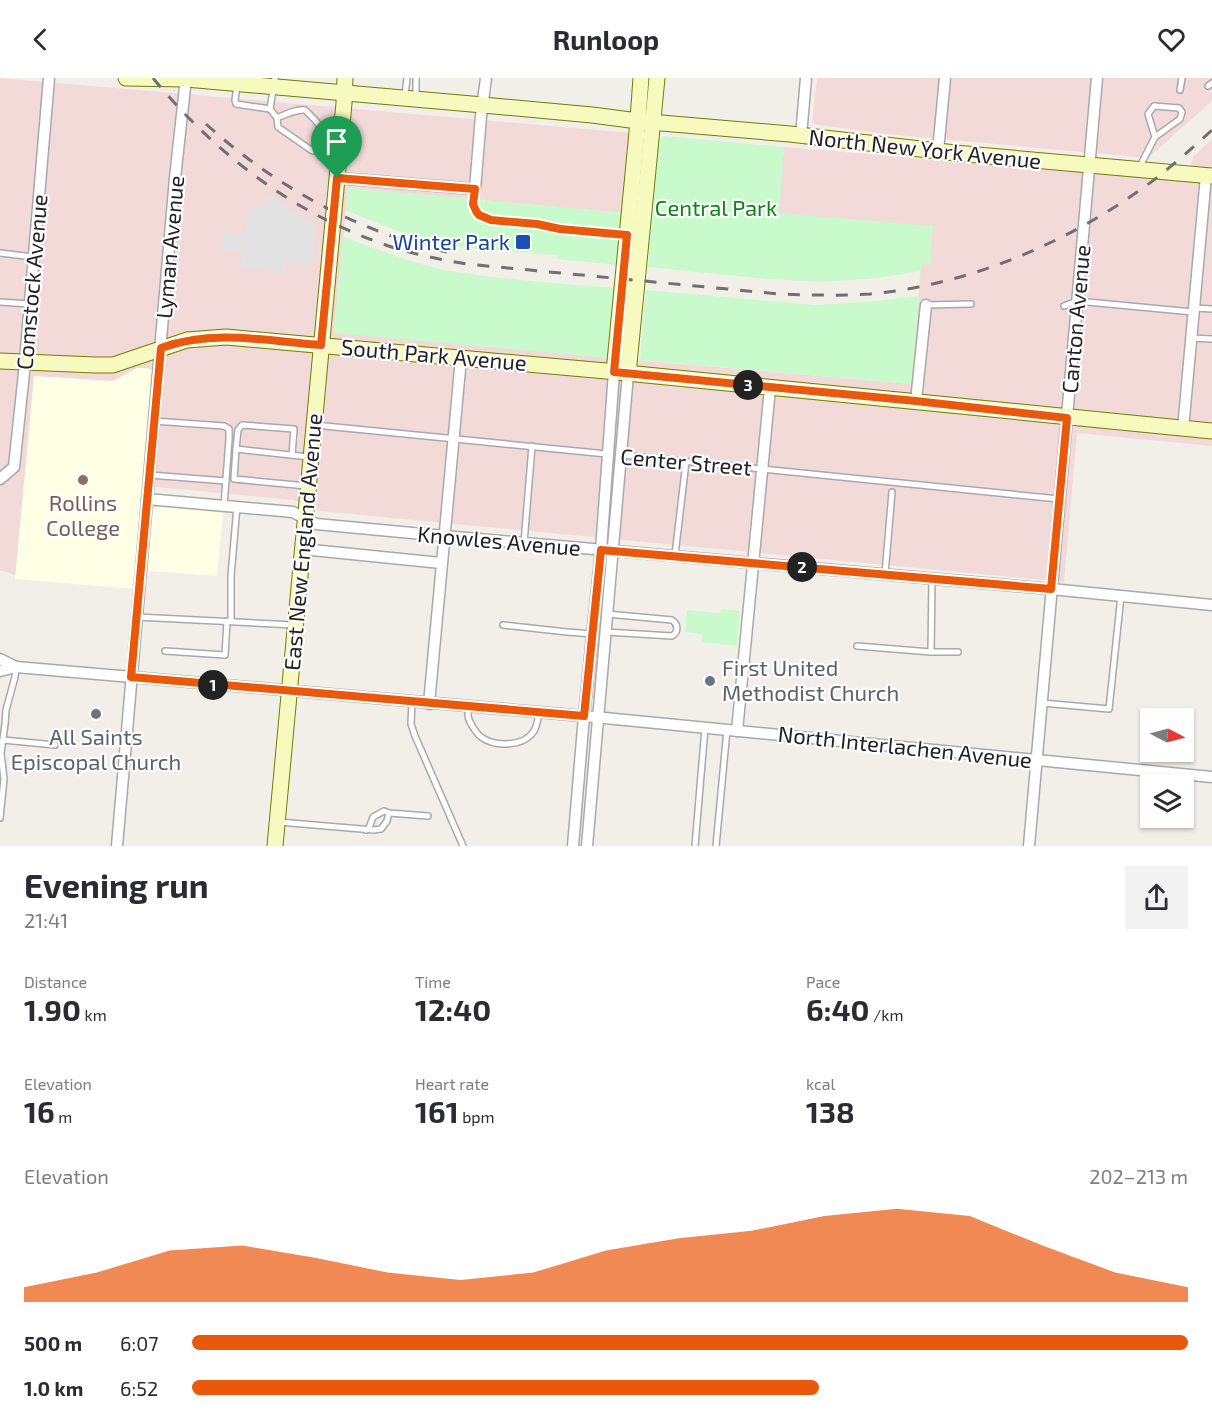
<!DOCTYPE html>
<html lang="en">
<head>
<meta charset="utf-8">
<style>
	:root { --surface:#fff; --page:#f2f2f3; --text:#2b2b33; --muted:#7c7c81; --accent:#ea580c }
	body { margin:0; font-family:"Exo 2",sans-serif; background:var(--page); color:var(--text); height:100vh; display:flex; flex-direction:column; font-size:22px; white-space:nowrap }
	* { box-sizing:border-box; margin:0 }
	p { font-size:20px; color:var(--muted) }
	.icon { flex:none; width:33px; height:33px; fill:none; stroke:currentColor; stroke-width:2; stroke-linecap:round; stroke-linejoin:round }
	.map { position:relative; height:768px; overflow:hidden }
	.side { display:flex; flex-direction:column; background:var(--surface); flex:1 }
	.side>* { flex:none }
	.needle { width:39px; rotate:96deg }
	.fabs { position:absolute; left:1140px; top:630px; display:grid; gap:12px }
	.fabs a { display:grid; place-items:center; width:54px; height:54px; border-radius:0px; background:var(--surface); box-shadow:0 2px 4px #0004; font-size:30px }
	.pin { position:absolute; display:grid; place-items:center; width:51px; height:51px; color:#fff; margin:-62px -26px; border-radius:50% 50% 50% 0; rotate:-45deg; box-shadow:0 0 6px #0007 }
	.pin .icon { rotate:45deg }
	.km { position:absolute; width:30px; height:30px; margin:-15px; border-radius:50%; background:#222; color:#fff; font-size:16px; line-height:30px; text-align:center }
	.round { display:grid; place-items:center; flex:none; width:63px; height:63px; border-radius:0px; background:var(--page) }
	.head { display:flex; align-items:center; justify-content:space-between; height:102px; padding:0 24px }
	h1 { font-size:33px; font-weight:700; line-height:45px }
	.figures { display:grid; grid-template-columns:repeat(3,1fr); gap:9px; height:102px; padding:6px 24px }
	.figures div { display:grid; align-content:center }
	.figures b { font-size:30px; font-weight:700 }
	.figures small { font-size:16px; font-weight:400 }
	.figures p { font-size:16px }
	.chart { height:168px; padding:12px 24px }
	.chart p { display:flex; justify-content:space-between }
	.chart svg { width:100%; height:108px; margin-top:6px; fill:var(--accent); opacity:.7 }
	ul { padding:0 24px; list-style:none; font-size:20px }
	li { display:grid; grid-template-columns:96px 72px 1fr; align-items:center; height:45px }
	li i { height:15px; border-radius:8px; background:var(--accent) }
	header { display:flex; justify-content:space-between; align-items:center; height:78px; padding:0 24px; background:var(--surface); font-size:27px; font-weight:700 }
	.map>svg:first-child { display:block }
</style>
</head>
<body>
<header><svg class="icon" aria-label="back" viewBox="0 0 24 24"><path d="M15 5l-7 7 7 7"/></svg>Runloop<svg class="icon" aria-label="heart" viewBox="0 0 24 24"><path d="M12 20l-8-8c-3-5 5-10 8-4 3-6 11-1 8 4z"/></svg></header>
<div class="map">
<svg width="1212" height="768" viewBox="0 0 1212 768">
	<rect width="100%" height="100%" fill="#f2efe9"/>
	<g fill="#f2dad9">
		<polygon points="0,0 632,55 625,135 348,110 334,254 611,280 911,306 921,186 930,186 778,135 784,69 1212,105 1212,368 1077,355 1064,504 320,433 293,422 137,407 18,498 0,492"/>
		<polygon points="817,0 1212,0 1212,23 1148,80 886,56 812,46"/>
		<polygon points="1212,61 1212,90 1191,88 1193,79"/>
	</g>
	<g fill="#ffffe5">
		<polygon points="137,290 147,290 152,292 134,511 15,501 34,298 113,303"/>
		<polygon points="161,429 223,435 217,498 148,493 153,432 156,430"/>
	</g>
	<g fill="#c8facc">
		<polygon points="664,58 784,69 779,135 933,148 930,187 922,186 921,193 878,200 823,204 767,201 648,189 659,62"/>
		<path d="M348,110L625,135L619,187L557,181V177C523,174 488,173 455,168C417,162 381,147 346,132Z"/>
		<path d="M343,158C369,169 395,178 421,186C437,191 454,194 471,196C519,203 568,206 617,210L611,280L334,255Z"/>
		<polygon points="646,212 814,227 865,224 919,218 911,306 640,282"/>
		<polygon points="721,531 740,533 737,568 702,564 702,556 685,554 687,532 720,535"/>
	</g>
	<polygon fill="#e2e2e2" points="269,117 316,148 312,188 286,186 285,195 242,190 243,173 222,171 224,154 246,156 249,129 261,130"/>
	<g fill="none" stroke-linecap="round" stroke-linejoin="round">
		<g stroke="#a9a9a9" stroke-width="8">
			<g id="lane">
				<polyline points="237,8 235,22 236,26 270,31 275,0"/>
				<polyline points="1208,8 1212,5"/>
				<polyline points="1180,12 1182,0"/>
				<polyline points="405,18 407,0"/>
				<polyline points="416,19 416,0"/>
				<path d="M270,31L277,40L278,49L311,72L313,73C332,55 319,46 305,32C296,31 286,36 277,40"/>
				<polyline points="318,68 338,70"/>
				<polyline points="1139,90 1155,59 1180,41 1182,34 1179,30 1154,28 1148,36 1155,59"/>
				<polyline points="475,111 473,126 476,133 479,137 491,142 537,146 559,151 625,156"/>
				<polyline points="0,175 33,179"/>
				<polyline points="0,224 29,226"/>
				<polyline points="926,227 971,226"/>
				<polyline points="1064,228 1077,223 1193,234"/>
				<polyline points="1194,230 1212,231"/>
				<polyline points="1191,260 1212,261"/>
				<polyline points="154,343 224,348 229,351 229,361 224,428"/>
				<polyline points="315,347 607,376"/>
				<polyline points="236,371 238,352 242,347 294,351 292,377"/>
				<polyline points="622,377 1059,421"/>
				<polyline points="150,397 226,403"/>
				<polyline points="307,408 234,401 236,371 309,379"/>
				<polyline points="524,465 532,368"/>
				<polyline points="675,477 686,384"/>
				<polyline points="885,496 892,414"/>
				<polyline points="137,539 294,547"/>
				<polyline points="231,543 231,498 237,428"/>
				<polyline points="503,547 567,554 593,556"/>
				<path d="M606,554L672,558C679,554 678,546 672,542L607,536"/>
				<polyline points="857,568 931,574 932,500"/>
				<polyline points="165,573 225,577 227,543"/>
				<polyline points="931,574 958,574"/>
				<polyline points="412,624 411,646 415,658 463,768"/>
				<polyline points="1042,625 1109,631 1121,518"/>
				<path d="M469,629C468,632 468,635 468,638C469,644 476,655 481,659C495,669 524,669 534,653C537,648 538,641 539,635"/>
				<polyline points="3,662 55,667"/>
				<polyline points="0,740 4,701 1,675 5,646 6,632 15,599 16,589"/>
				<polyline points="279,744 373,752 381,751 387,743 389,735"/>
				<polyline points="366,752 369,750 373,739 384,733 389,735 428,738"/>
				<polyline points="695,768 705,650"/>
				<polyline points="716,768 727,652"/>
			</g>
		</g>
		<g stroke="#a9a9a9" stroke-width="13">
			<g id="street">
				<polyline points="801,58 806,0"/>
				<polyline points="938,73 945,0"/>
				<polyline points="337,100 475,111 481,38 486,0"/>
				<polyline points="916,323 926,227"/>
				<polyline points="1183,351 1206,98"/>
				<polyline points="0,401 14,389 24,295 49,0"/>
				<polyline points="147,421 293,434 316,446 444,458 1051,511 1212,527"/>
				<polyline points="302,471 441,485"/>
				<polyline points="0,581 16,589"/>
				<polyline points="0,593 16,589 584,638 1212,699"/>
				<polyline points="429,626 461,280"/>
				<polyline points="737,653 770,310"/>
				<polyline points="117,768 175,100 186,0"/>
				<polyline points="573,768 584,638 601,472 614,294"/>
				<polyline points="587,768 628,296"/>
				<polyline points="1029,768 1097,0"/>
			</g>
		</g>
		<g stroke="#707d05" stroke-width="17">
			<g id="secondary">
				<polyline points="126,0 186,1 483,27 592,37 638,43 790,56 955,75 1212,98"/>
				<polyline points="0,283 95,287 113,287 187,262 226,259 606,293 1212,353"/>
				<polyline points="614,294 637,54 641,0"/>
				<polyline points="628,296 657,0"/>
				<polyline points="275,768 344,25 345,0"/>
			</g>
		</g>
		<use href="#lane" stroke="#fff" stroke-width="5"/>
		<use href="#street" stroke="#fff" stroke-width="10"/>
		<use href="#secondary" stroke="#f7fabf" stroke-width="15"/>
		<g stroke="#707070" stroke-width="3" stroke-dasharray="12 12" stroke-linecap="butt">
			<path d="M153,0C217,78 298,139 395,170C418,177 443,182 467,186L779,216C809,217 839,218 870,216C967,207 1063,167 1143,110C1167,93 1190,72 1212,52"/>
			<path d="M206,46C277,110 361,156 456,176"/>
		</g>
	</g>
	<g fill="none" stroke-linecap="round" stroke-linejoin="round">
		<g stroke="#fff" stroke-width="12">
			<path id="route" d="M337,100L475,111L473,126L476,133L479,137L491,142L537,146L560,151L627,157L614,294L916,323L1067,340L1051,511L601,472L584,638L131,599L161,270C213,251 268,263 321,267Z"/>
		</g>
		<use href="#route" stroke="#ea580c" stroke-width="8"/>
	</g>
	<rect fill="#1a4fb4" stroke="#fff" stroke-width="2" x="515" y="156" width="16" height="16" rx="3"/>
	<circle fill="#8d6e63" stroke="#fff" stroke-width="2" cx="83" cy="402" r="6"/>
	<g fill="#6b7280" stroke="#fff" stroke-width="2">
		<circle cx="710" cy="603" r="6"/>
		<circle cx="96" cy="636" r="6"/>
	</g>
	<g text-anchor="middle" stroke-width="4.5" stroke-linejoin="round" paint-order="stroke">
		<g font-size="22" fill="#222" stroke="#fff">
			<text transform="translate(925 71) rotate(6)" y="8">North New York Avenue</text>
			<text transform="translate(170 169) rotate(-85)" y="8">Lyman Avenue</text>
			<text transform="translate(32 204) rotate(-85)" y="8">Comstock Avenue</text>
			<text transform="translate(1076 241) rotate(-85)" y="8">Canton Avenue</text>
			<text transform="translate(434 277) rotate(5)" y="8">South Park Avenue</text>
			<text transform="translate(686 384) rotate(5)" y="8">Center Street</text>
			<text transform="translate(499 463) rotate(5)" y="8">Knowles Avenue</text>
			<text transform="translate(303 464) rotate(-85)" y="8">East New England Avenue</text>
			<text transform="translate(905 669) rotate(6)" y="8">North Interlachen Avenue</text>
		</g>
		<g font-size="22" fill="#0c8416" stroke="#fff">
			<text x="716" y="138">Central Park</text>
		</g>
		<g font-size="22" fill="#164399" stroke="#fff" text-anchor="end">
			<text x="510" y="172">Winter Park</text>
		</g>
		<g font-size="22" fill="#785e54" stroke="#fff">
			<text x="83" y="433">Rollins<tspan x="83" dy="25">College</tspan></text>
		</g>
		<g font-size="22" fill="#5b616d" stroke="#fff" text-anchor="start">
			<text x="722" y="598">First United<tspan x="722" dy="25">Methodist Church</tspan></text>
			<text x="96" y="667" text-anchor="middle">All Saints<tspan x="96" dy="25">Episcopal Church</tspan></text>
		</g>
	</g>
</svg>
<div class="fabs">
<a><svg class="needle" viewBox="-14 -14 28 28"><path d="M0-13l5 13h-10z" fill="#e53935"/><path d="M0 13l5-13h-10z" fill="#7c7c81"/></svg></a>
<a><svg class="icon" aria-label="layers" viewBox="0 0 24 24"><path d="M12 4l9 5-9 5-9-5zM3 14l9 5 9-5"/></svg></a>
</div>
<div class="pin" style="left:337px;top:100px;background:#1e9e55"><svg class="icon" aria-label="arrive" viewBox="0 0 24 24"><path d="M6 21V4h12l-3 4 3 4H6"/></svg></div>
<b class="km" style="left:213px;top:607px">1</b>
<b class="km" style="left:802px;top:489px">2</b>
<b class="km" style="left:748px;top:307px">3</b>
</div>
<section class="side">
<div class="head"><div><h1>Evening run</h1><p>21:41</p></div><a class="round"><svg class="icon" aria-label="share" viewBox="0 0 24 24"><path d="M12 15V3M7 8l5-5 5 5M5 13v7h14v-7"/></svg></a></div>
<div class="figures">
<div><p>Distance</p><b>1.90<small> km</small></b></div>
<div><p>Time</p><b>12:40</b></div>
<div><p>Pace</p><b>6:40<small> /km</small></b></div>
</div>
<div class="figures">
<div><p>Elevation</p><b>16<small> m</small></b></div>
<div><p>Heart rate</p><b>161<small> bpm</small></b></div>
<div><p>kcal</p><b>138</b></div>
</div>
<div class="chart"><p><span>Elevation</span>202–213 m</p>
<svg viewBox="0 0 160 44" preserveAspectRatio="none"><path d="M0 44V38L10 32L20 23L30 21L40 26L50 32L60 35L70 32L80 23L90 18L100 15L110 9L120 6L130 9L140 21L150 32L160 38V44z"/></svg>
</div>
<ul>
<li><b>500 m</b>6:07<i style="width:100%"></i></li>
<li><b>1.0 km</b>6:52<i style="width:63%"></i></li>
</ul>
</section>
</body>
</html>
